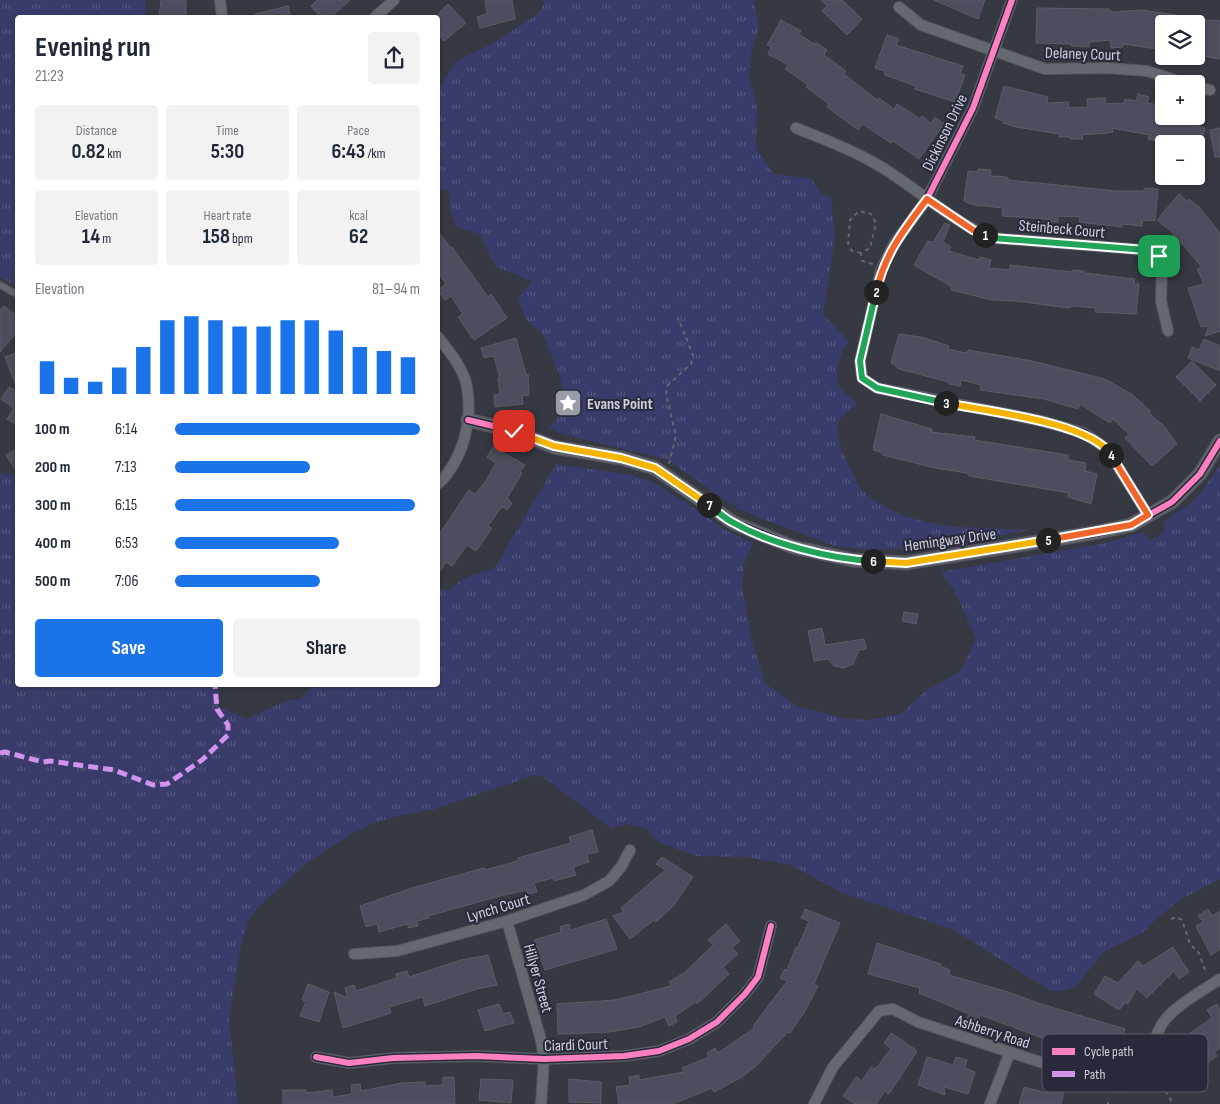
<!DOCTYPE html>
<html lang="en">
<head>
<meta charset="utf-8">
<style>
	:root { --surface:#fff; --page:#f2f2f3; --text:#1f2937; --muted:#747a83; --accent:#1a73e8 }
	body { margin:0; font-family:"Sofia Sans Condensed",sans-serif; background:var(--page); color:var(--text); height:100vh; display:flex; flex-direction:column; font-size:19px; white-space:nowrap }
	* { box-sizing:border-box; margin:0 }
	p { font-size:16px; color:var(--muted) }
	.icon { flex:none; width:28px; height:28px; fill:none; stroke:currentColor; stroke-width:2; stroke-linecap:round; stroke-linejoin:round }
	.map { position:relative; flex:1; overflow:hidden }
	.drawer { position:absolute; left:15px; top:15px; width:425px; height:672px; display:flex; flex-direction:column; background:var(--surface); border-radius:5px; box-shadow:0 1px 4px #0004 }
	.drawer>* { flex:none }
	.fabs { position:absolute; left:1155px; top:15px; display:grid; gap:10px }
	.fabs a { display:grid; place-items:center; width:50px; height:50px; border-radius:5px; background:var(--surface); box-shadow:0 1px 4px #0004; font-size:25px }
	.pin { position:absolute; display:grid; place-items:center; width:42px; height:42px; color:#fff; margin:-21px; border-radius:10px; box-shadow:0 2px 8px #0006 }
	.km { position:absolute; width:25px; height:25px; margin:-12px; border-radius:50%; background:#222; color:#fff; font-size:14px; line-height:25px; text-align:center }
	.round { display:grid; place-items:center; flex:none; width:52px; height:52px; border-radius:5px; background:var(--page) }
	.summary { display:flex; align-items:center; justify-content:space-between; height:85px; padding:0 20px }
	h1 { font-size:28px; font-weight:700; line-height:38px }
	.metrics { display:grid; grid-template-columns:repeat(3,1fr); gap:8px; height:85px; padding:5px 20px }
	.metrics div { display:grid; align-content:center; border-radius:5px; background:var(--page); text-align:center }
	.metrics b { font-size:21px; font-weight:700 }
	.metrics small { font-size:14px; font-weight:400 }
	.metrics p { font-size:14px }
	.chart { height:140px; padding:10px 20px }
	.chart p { display:flex; justify-content:space-between }
	.chart svg { width:100%; height:90px; margin-top:5px; stroke:var(--accent); stroke-width:6 }
	.cta { display:flex; gap:10px; margin-top:auto; padding:10px 20px }
	.cta a { flex:1; height:58px; border-radius:5px; background:var(--accent); color:#fff; font-size:20px; font-weight:700; line-height:58px; text-align:center }
	.cta a+a { background:var(--page); color:var(--text) }
	ul { padding:0 20px; list-style:none; font-size:16px }
	li { display:grid; grid-template-columns:80px 60px 1fr; align-items:center; height:38px }
	li i { height:12px; border-radius:6px; background:var(--accent) }
	.map>svg:first-child { display:block }
</style>
</head>
<body>
<div class="map">
<svg width="1220" height="1104" viewBox="0 0 1220 1104">
	<defs>
		<pattern id="grass-tufts" width="24" height="20" patternUnits="userSpaceOnUse" patternTransform="scale(1.25)"><rect width="24" height="20" fill="#393c6a"/><path d="M3 7l-1-3M5 7V3M7 7l1-3M15 17l-1-3M17 17v-4M19 17l1-3" fill="none" stroke="#55577f"/></pattern>
	</defs>
	<rect width="100%" height="100%" fill="#363842"/>
	<g fill="url(#grass-tufts)">
		<polygon points="0,0 145,0 146,17 18,18 17,287 0,277"/>
		<path d="M545,0H754L759,27L751,53L749,77L757,107L756,148L774,174L811,179L821,193L831,198L835,237L823,314L849,342C840,352 832,377 841,389C845,394 852,398 857,403C852,411 839,415 838,425C836,438 843,454 849,465C853,473 857,485 863,491C907,532 974,527 1030,530L937,547L870,550L836,546L770,522L737,508L666,459L566,435L549,428L565,409L560,375L543,335L525,318L518,299L531,281L495,266L480,234L456,227L451,214L449,190L438,189V91L455,62L499,40L540,12Z"/>
		<path d="M556,464L632,475L650,481L687,503L722,528L753,543L745,561L742,586L752,642L766,684L797,706L846,719L869,720L901,714L923,693L960,671L976,638L955,592L941,572L1106,543L1142,532L1151,540L1164,533V522L1196,499L1220,466V879L1183,898L1158,917L1144,932L1105,951L1077,985L1066,990L1051,991L954,930L840,892L791,865L745,857L696,856L658,842L646,828L626,824L612,829L542,776L535,775L432,810L401,815L376,822L353,833L308,862L256,909L248,921L241,945L229,1019L238,1104H0V474L17,475L18,685H218L219,707L247,719L287,700L301,699L313,685H438V590L442,589L448,591C462,577 476,573 494,569Z"/>
	</g>
	<g fill="#4c4d5e" stroke="#5b5c65">
		<polygon points="161,0 186,0 186,18 159,18"/>
		<polygon points="317,0 350,0 330,18 321,18 311,6"/>
		<polygon points="485,0 512,0 515,19 480,28 477,17 487,14"/>
		<polygon points="821,0 842,0 862,19 847,35 822,11 827,6"/>
		<polygon points="934,0 985,0 978,19"/>
		<polygon points="448,4 466,23 444,41 438,34 438,14"/>
		<polygon points="288,6 291,18 256,18 255,14"/>
		<polygon points="1037,8 1109,9 1112,12 1141,10 1177,15 1175,24 1164,24 1164,50 1123,44 1123,47 1111,48 1110,40 1090,42 1089,47 1071,46 1072,44 1036,43"/>
		<polygon points="1196,19 1220,21 1220,59 1196,55"/>
		<polygon points="781,20 801,31 799,34 814,44 817,43 827,50 824,55 846,71 844,74 877,100 879,98 894,109 897,104 920,119 922,116 931,123 935,117 944,124 919,159 893,141 891,143 862,124 858,130 827,107 829,104 806,87 808,85 785,69 788,65 768,54 771,47 767,45"/>
		<polygon points="887,35 899,39 896,45 963,66 960,73 965,75 955,102 915,89 916,86 885,75 884,71 875,68"/>
		<polygon points="1004,86 1048,97 1047,103 1068,102 1069,108 1088,107 1087,99 1105,98 1106,104 1124,103 1125,99 1136,101 1138,94 1149,97 1147,103 1164,106 1164,116 1177,117 1177,120 1205,128 1201,144 1157,144 1157,141 1148,139 1149,135 1112,128 1113,132 1107,133 1082,135 1083,139 1071,139 1069,137 1059,137 1059,134 1016,127 1003,123 1004,121 995,118"/>
		<polygon points="1220,128 1220,157 1215,157 1210,130"/>
		<polygon points="978,169 991,170 990,176 1007,177 1009,180 1116,191 1143,191 1145,188 1158,189 1155,221 1143,220 1142,226 1122,224 1122,227 1079,222 1080,217 1058,216 1058,222 1047,221 1047,219 1002,216 1003,208 974,205 964,201 968,171 977,172"/>
		<polygon points="1179,194 1187,201 1189,199 1199,207 1220,233 1220,331 1205,336 1209,326 1201,327 1188,288 1204,284 1197,269 1202,267 1171,231 1157,220"/>
		<polygon points="945,223 950,225 943,242 951,247 949,251 979,260 980,257 991,260 989,268 1010,270 1010,265 1073,272 1073,270 1084,271 1084,273 1135,279 1134,284 1139,284 1136,314 1095,312 1096,308 1072,306 1069,308 1016,301 992,300 951,290 952,287 914,265 928,241 933,242"/>
		<polygon points="438,232 451,248 452,247 488,297 491,294 507,318 474,340 458,317 463,314 451,296 445,300 438,290 446,284 438,272"/>
		<polygon points="4,306 18,317 18,331 0,352 0,310"/>
		<polygon points="899,334 921,337 949,346 948,349 966,353 968,350 1032,361 1105,379 1133,395 1150,411 1150,414 1164,426 1177,444 1152,466 1125,438 1129,434 1113,419 1110,423 1080,404 1078,409 1044,399 980,390 981,385 961,380 960,386 949,384 949,382 899,369 896,367 896,365 891,363"/>
		<polygon points="516,338 526,375 528,374 529,395 522,396 523,404 495,407 494,395 500,394 498,378 500,378 494,356 484,358 481,348"/>
		<polygon points="1204,339 1220,346 1220,371 1188,358 1192,347 1199,350"/>
		<polygon points="18,352 18,388 17,388 5,357"/>
		<polygon points="1192,361 1216,385 1200,401 1176,377"/>
		<polygon points="9,387 18,392 18,426 7,419 14,408 1,399"/>
		<polygon points="881,414 932,429 931,432 975,437 974,440 1068,455 1068,460 1086,463 1085,471 1097,474 1091,504 1068,497 1069,493 969,476 967,473 935,468 883,455 881,452 873,450"/>
		<polygon points="493,447 525,465 520,472 522,473 507,498 512,503 507,510 503,507 500,509 488,526 492,528 476,551 467,545 452,566 446,562 438,574 438,536 469,490 475,494 485,482 496,463 487,457"/>
		<polygon points="14,450 18,456 18,474 6,455"/>
		<polygon points="904,612 918,614 916,624 902,621"/>
		<polygon points="822,628 825,645 864,639 866,649 859,650 853,664 844,668 834,666 828,659 814,661 808,631"/>
		<polygon points="592,830 598,852 587,854 589,862 573,867 576,875 554,881 553,878 534,883 537,892 528,894 527,890 500,896 428,916 429,918 417,921 418,926 409,928 407,924 379,932 377,924 366,927 360,906 412,888 484,868 485,870 518,861 518,858 571,843 569,837"/>
		<polygon points="662,857 693,877 674,905 656,922 654,920 630,939 613,916 624,912 621,908 665,870 656,864"/>
		<polygon points="805,909 840,923 814,984 818,986 805,1011 790,1033 788,1032 755,1067 742,1077 714,1092 712,1088 673,1104 619,1104 616,1087 630,1085 629,1077 639,1075 639,1080 684,1072 682,1068 709,1057 707,1053 715,1048 718,1053 754,1028 753,1026 787,981 780,978 785,969 787,970 796,947 798,947 809,921 801,918"/>
		<polygon points="1208,909 1212,916 1220,911 1220,949 1211,955 1196,926 1203,922 1198,916"/>
		<polygon points="606,919 617,949 545,970 534,940 561,932 560,927 569,924 571,930"/>
		<polygon points="726,924 740,941 732,948 738,954 723,967 729,974 697,1004 696,1002 675,1016 677,1022 669,1026 665,1017 639,1027 609,1032 558,1034 557,1004 615,1000 671,986 669,982 684,973 713,945 708,940"/>
		<polygon points="877,943 941,964 940,966 950,970 949,975 1008,992 1041,1004 1125,1029 1123,1036 1130,1038 1121,1066 1109,1063 1110,1059 1082,1049 1081,1050 1058,1043 1056,1048 1046,1044 1048,1040 980,1015 978,1023 967,1019 969,1014 919,993 920,988 868,974"/>
		<polygon points="1173,947 1189,972 1179,979 1174,971 1147,998 1137,989 1128,1004 1126,1002 1119,1010 1094,994 1105,976 1118,983 1138,961 1143,966"/>
		<polygon points="488,955 497,985 477,989 425,1006 423,997 389,1007 391,1013 343,1028 334,992 348,998 345,988 354,985 356,991 397,978 396,974 407,971 409,977 461,960"/>
		<polygon points="308,984 329,992 319,1022 300,1016 306,1001 302,1000"/>
		<polygon points="499,1004 503,1014 510,1012 514,1023 485,1031 478,1010"/>
		<polygon points="1217,1004 1220,1010 1220,1048 1214,1052 1217,1056 1193,1072 1194,1074 1175,1087 1163,1067 1172,1062 1168,1054 1182,1045 1179,1041 1212,1018 1207,1010"/>
		<polygon points="891,1033 916,1050 916,1053 889,1094 885,1091 876,1104 855,1104 843,1096 856,1077 862,1081 871,1067 874,1069 878,1066 891,1048 884,1043"/>
		<polygon points="927,1057 953,1065 956,1057 967,1060 965,1068 975,1072 968,1094 944,1087 945,1095 918,1085"/>
		<polygon points="443,1077 454,1077 455,1104 283,1104 283,1090 306,1090 306,1093 332,1090 333,1097 352,1094 351,1085 360,1084 361,1091 402,1083 425,1082 425,1086 443,1085"/>
		<polygon points="481,1079 513,1080 511,1103 479,1100"/>
		<polygon points="569,1079 601,1082 601,1103 569,1102"/>
		<polygon points="1024,1087 1051,1094 1053,1089 1064,1092 1061,1104 1019,1104"/>
	</g>
	<g fill="none" stroke-linecap="round" stroke-linejoin="round">
		<g stroke="#55565f" stroke-width="8">
			<polyline id="service" points="0,285 18,295"/>
		</g>
		<g stroke="#55565f" stroke-width="12">
			<g id="minor">
				<polyline points="220,0 222,18"/>
				<polyline points="1012,0 973,108 927,199 894,244 881,270 860,361 862,378 877,388 1042,421 1084,433 1107,449 1148,515"/>
				<polyline points="899,7 921,25 1045,69 1107,68 1147,71 1188,84"/>
				<polyline points="374,18 394,0"/>
				<polyline points="1196,86 1210,90"/>
				<path d="M796,128C826,140 855,151 883,168C920,191 952,222 993,238L1146,250L1159,256L1162,267L1161,301L1168,331"/>
				<path d="M438,337C449,351 464,369 467,387C473,421 463,460 438,484"/>
				<polyline points="507,921 541,1040 544,1059 541,1104"/>
				<polyline points="354,954 397,951 507,921 584,895 609,881 621,867 630,850"/>
				<polyline points="316,1057 349,1063 393,1058 476,1056 544,1059 624,1056 659,1051 689,1039 717,1022 745,994 758,977 771,926"/>
				<path d="M814,1104L833,1067L879,1011L893,1009L918,1022L1110,1085C1118,1087 1126,1087 1133,1083C1141,1077 1154,1037 1162,1024C1174,1006 1202,991 1220,979"/>
				<polyline points="990,1104 1010,1052"/>
			</g>
		</g>
		<g stroke="#55565f" stroke-width="15">
			<polyline id="tertiary" points="468,420 514,431 554,447 621,458 655,468 734,523 793,547 853,560 906,563 1093,533 1131,525 1172,502 1200,474 1220,441"/>
		</g>
		<g stroke="#65666c" stroke-width="2" stroke-dasharray="4 4" stroke-linecap="butt">
			<polyline points="861,253 852,251 848,244 850,220 859,211 871,214 876,223 870,248 861,253 862,261 873,264"/>
			<polyline points="669,464 676,436 666,394 668,385 691,364 693,355 678,318"/>
			<polyline points="1171,919 1176,917 1182,920 1190,944 1199,953 1206,973"/>
			<polyline points="1153,1082 1161,1085 1171,1100 1170,1104"/>
			<polyline points="1108,1102 1108,1104"/>
		</g>
		<use href="#service" stroke="#666870" stroke-width="5"/>
		<use href="#minor" stroke="#666870" stroke-width="10"/>
		<use href="#tertiary" stroke="#666870" stroke-width="12"/>
		<polyline stroke="#d193ec" stroke-width="5" stroke-dasharray="10 5" stroke-linecap="butt" points="0,753 5,752 43,762 50,761 114,770 153,785 167,784 202,760 228,735 228,725 217,709 215,685"/>
		<g stroke="#282a3c" stroke-width="9">
			<g id="cycleway">
				<polyline points="1012,0 973,108 927,199 894,244 881,270 860,361 862,378 877,388 1042,421 1084,433 1107,449 1148,515"/>
				<polyline points="468,420 514,431 554,447 621,458 655,468 734,523 793,547 853,560 906,563 1093,533 1131,525 1172,502 1200,474 1220,441"/>
				<polyline points="316,1057 349,1063 393,1058 476,1056 544,1059 624,1056 659,1051 689,1039 717,1022 745,994 758,977 771,926"/>
			</g>
		</g>
		<use href="#cycleway" stroke="#ff80c0" stroke-width="6"/>
	</g>
	<g fill="none" stroke-linecap="round" stroke-linejoin="round">
		<g stroke="#fff" stroke-width="10">
			<polyline id="split-1" points="985,235 993,238 1146,250 1159,256"/>
		</g>
		<g stroke="#fff" stroke-width="10">
			<path id="split-2" d="M876,292C885,253 904,230 927,199L973,230L985,235"/>
		</g>
		<g stroke="#fff" stroke-width="10">
			<polyline id="split-3" points="876,292 860,361 862,378 877,388 946,403"/>
		</g>
		<g stroke="#fff" stroke-width="10">
			<path id="split-4" d="M946,403C984,411 1091,422 1111,455"/>
		</g>
		<g stroke="#fff" stroke-width="10">
			<polyline id="split-5" points="1048,540 1131,525 1148,515 1111,455"/>
		</g>
		<g stroke="#fff" stroke-width="10">
			<polyline id="split-6" points="873,561 906,563 1048,540"/>
		</g>
		<g stroke="#fff" stroke-width="10">
			<path id="split-7" d="M709,505C717,511 725,519 734,523C771,544 831,559 873,561"/>
		</g>
		<g stroke="#fff" stroke-width="10">
			<polyline id="split-8" points="514,431 554,446 621,458 655,468 709,505"/>
		</g>
		<use href="#split-1" stroke="#22a559" stroke-width="6"/>
		<use href="#split-2" stroke="#f0652b" stroke-width="6"/>
		<use href="#split-3" stroke="#22a559" stroke-width="6"/>
		<use href="#split-4" stroke="#f5b400" stroke-width="6"/>
		<use href="#split-5" stroke="#f0652b" stroke-width="6"/>
		<use href="#split-6" stroke="#f5b400" stroke-width="6"/>
		<use href="#split-7" stroke="#22a559" stroke-width="6"/>
		<use href="#split-8" stroke="#f5b400" stroke-width="6"/>
	</g>
	<defs>
		<g id="sight-square" transform="scale(1.4375)"><rect x="-9" y="-9" width="18" height="18" rx="4" fill="#999ba7" stroke="#282a3c"/><path d="M0-6L1.8-2.2L6-1.7L2.9 1.2L3.7 5.4L0 3.3L-3.7 5.4L-2.9 1.2L-6-1.7L-1.8-2.2Z" fill="#fff"/></g>
	</defs>
	<g fill-rule="evenodd">
		<use href="#sight-square" x="568" y="403"/>
	</g>
	<g text-anchor="middle" stroke-width="4" stroke-linejoin="round" paint-order="stroke">
		<g font-size="16" fill="#cfd1dd" stroke="#282a3c">
			<text transform="translate(1083 53) rotate(2)" y="6">Delaney Court</text>
			<text transform="translate(944 132) rotate(-64)" y="6">Dickinson Drive</text>
			<text transform="translate(1062 228) rotate(5)" y="6">Steinbeck Court</text>
			<text transform="translate(950 539) rotate(-8)" y="6">Hemingway Drive</text>
			<text transform="translate(498 907) rotate(-17)" y="6">Lynch Court</text>
			<text transform="translate(539 978) rotate(74)" y="6">Hillyer Street</text>
			<text transform="translate(993 1031) rotate(18)" y="6">Ashberry Road</text>
			<text transform="translate(576 1044) rotate(-2)" y="6">Ciardi Court</text>
		</g>
		<g font-size="16" font-weight="bold" fill="#cfd1dd" stroke="#282a3c" text-anchor="start">
			<text x="587" y="409">Evans Point</text>
		</g>
	</g>
	<rect x="1042" y="1034" width="166" height="58" rx="8" fill="#282a3c" stroke="#5a5c6c" stroke-width="1"/>
	<rect x="1052" y="1048" width="23" height="7" fill="#ff80c0"/>
	<rect x="1052" y="1071" width="23" height="6" fill="#d193ec"/>
	<g font-size="14" fill="#cfd1dd">
		<text x="1084" y="1056">Cycle path</text>
		<text x="1084" y="1079">Path</text>
	</g>
</svg>
<div class="fabs">
<a><svg class="icon" aria-label="layers" viewBox="0 0 24 24"><path d="M12 4l9 5-9 5-9-5zM3 14l9 5 9-5"/></svg></a>
<a>+</a>
<a>−</a>
</div>
<div class="pin" style="left:1159px;top:256px;background:#1e9e55"><svg class="icon" aria-label="arrive" viewBox="0 0 24 24"><path d="M6 21V4h12l-3 4 3 4H6"/></svg></div>
<div class="pin" style="left:514px;top:431px;background:#d93025"><svg class="icon" aria-label="check" viewBox="0 0 24 24"><path d="M5 12l5 5 9-10"/></svg></div>
<b class="km" style="left:985px;top:235px">1</b>
<b class="km" style="left:876px;top:292px">2</b>
<b class="km" style="left:946px;top:403px">3</b>
<b class="km" style="left:1111px;top:455px">4</b>
<b class="km" style="left:1048px;top:540px">5</b>
<b class="km" style="left:873px;top:561px">6</b>
<b class="km" style="left:709px;top:505px">7</b>
<section class="drawer">
<div class="summary"><div><h1>Evening run</h1><p>21:23</p></div><a class="round"><svg class="icon" aria-label="share" viewBox="0 0 24 24"><path d="M12 15V3M7 8l5-5 5 5M5 13v7h14v-7"/></svg></a></div>
<div class="metrics">
<div><p>Distance</p><b>0.82<small> km</small></b></div>
<div><p>Time</p><b>5:30</b></div>
<div><p>Pace</p><b>6:43<small> /km</small></b></div>
</div>
<div class="metrics">
<div><p>Elevation</p><b>14<small> m</small></b></div>
<div><p>Heart rate</p><b>158<small> bpm</small></b></div>
<div><p>kcal</p><b>62</b></div>
</div>
<div class="chart"><p><span>Elevation</span>81–94 m</p>
<svg viewBox="0 0 160 44" preserveAspectRatio="none"><path d="M5 44V28M15 44V36M25 44V38M35 44V31M45 44V21M55 44V8M65 44V6M75 44V8M85 44V11M95 44V11M105 44V8M115 44V8M125 44V13M135 44V21M145 44V23M155 44V26"/></svg>
</div>
<ul>
<li><b>100 m</b>6:14<i style="width:100%"></i></li>
<li><b>200 m</b>7:13<i style="width:55%"></i></li>
<li><b>300 m</b>6:15<i style="width:98%"></i></li>
<li><b>400 m</b>6:53<i style="width:67%"></i></li>
<li><b>500 m</b>7:06<i style="width:59%"></i></li>
</ul>
<div class="cta"><a>Save</a><a>Share</a></div>
</section>
</div>
</body>
</html>
